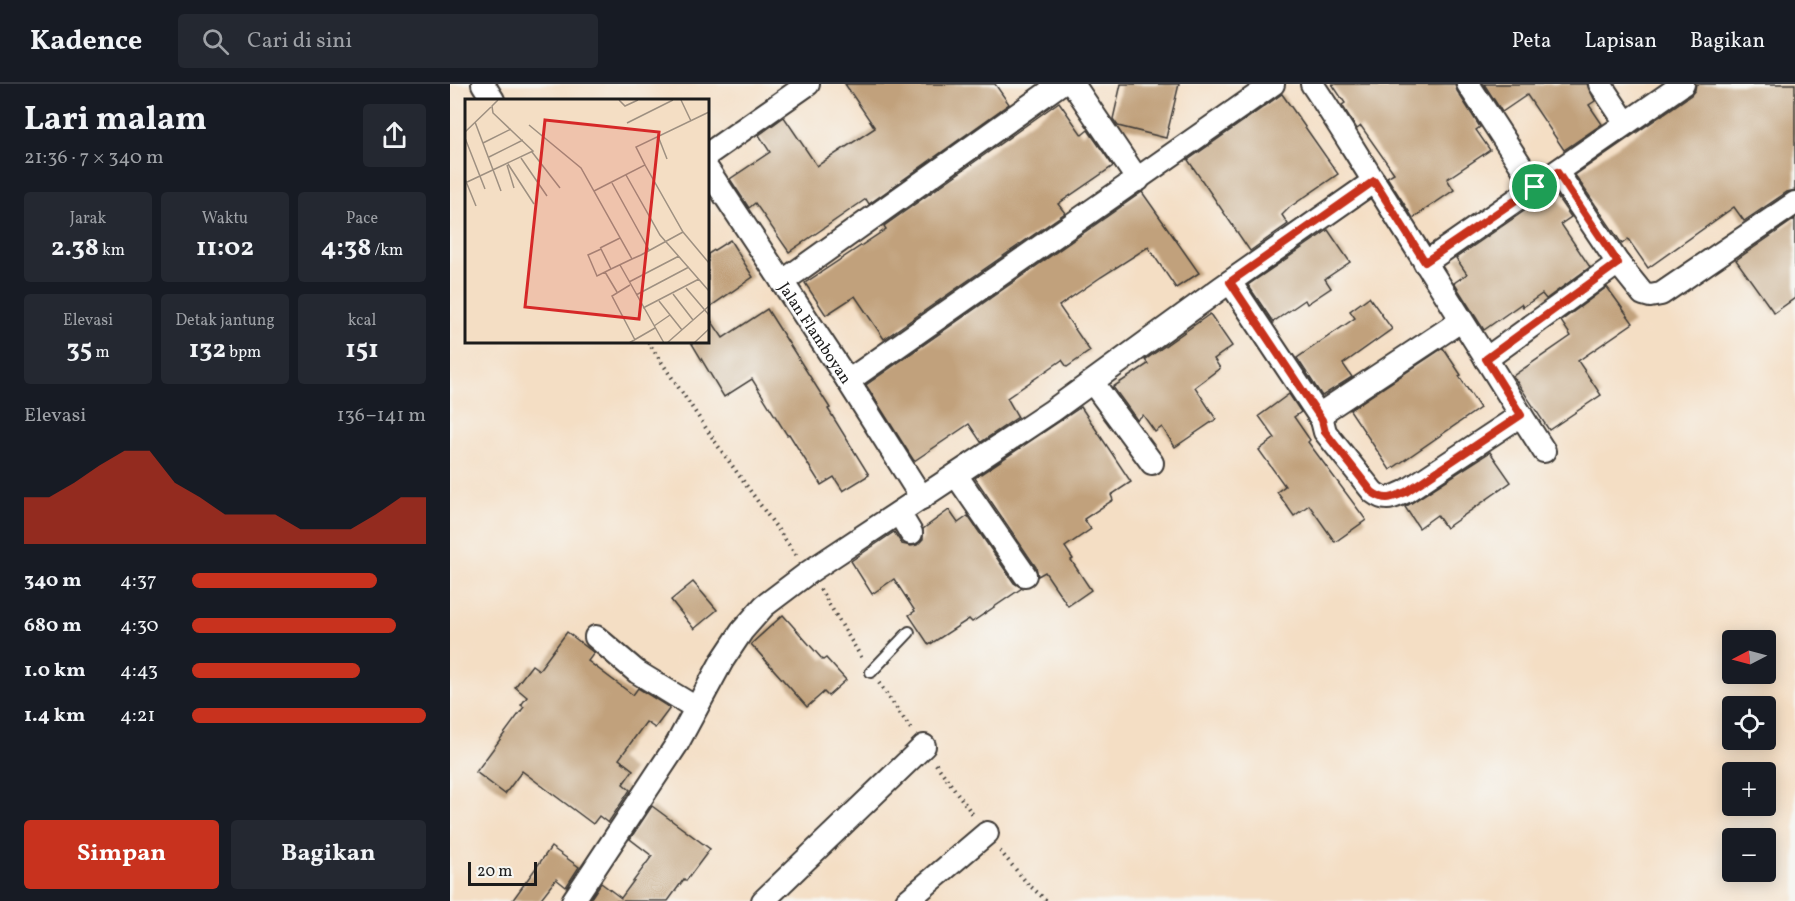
<!DOCTYPE html>
<html lang="id">
<head>
<meta charset="utf-8">
<style>
	:root { --surface:#171b24; --page:#242831; --text:#f1f3f6; --muted:#9ea1a6; --line:#363941; --accent:#c8321e }
	body { margin:0; font-family:Vollkorn,serif; background:var(--page); color:var(--text); height:100vh; display:flex; flex-direction:column; font-size:22px; white-space:nowrap }
	* { box-sizing:border-box; margin:0 }
	p { font-size:20px; color:var(--muted) }
	.icon { flex:none; width:33px; height:33px; fill:none; stroke:currentColor; stroke-width:2; stroke-linecap:round; stroke-linejoin:round }
	.map { position:relative; flex:1; overflow:hidden }
	.side { display:flex; flex-direction:column; background:var(--surface); width:450px }
	.side>* { flex:none }
	.needle { width:39px; rotate:264deg }
	.buttons { position:absolute; left:1272px; top:546px; display:grid; gap:12px }
	.buttons a { display:grid; place-items:center; width:54px; height:54px; border-radius:6px; background:var(--surface); box-shadow:0 3px 15px #0003; font-size:30px }
	.scale { position:absolute; left:18px; bottom:15px; width:69px; box-sizing:border-box; padding-left:6px; border:3px solid #1c1c1c; border-top:0; font-size:16px; line-height:21px; white-space:nowrap; color:#1c1c1c; -webkit-text-stroke:4px #f6f6f2; paint-order:stroke }
	.pin { position:absolute; display:grid; place-items:center; width:51px; height:51px; color:#fff; margin:-26px; border:3px solid #fff; border-radius:50%; box-shadow:0 2px 6px #0007 }
	.round { display:grid; place-items:center; flex:none; width:63px; height:63px; border-radius:6px; background:var(--page) }
	.overview { display:flex; align-items:center; justify-content:space-between; height:102px; padding:0 24px }
	h1 { font-size:33px; font-weight:700; line-height:45px }
	.stats { display:grid; grid-template-columns:repeat(3,1fr); gap:9px; height:102px; padding:6px 24px }
	.stats div { display:grid; align-content:center; border-radius:6px; background:var(--page); text-align:center }
	.stats b { font-size:26px; font-weight:700 }
	.stats small { font-size:16px; font-weight:400 }
	.stats p { font-size:16px }
	.chart { height:168px; padding:12px 24px }
	.chart p { display:flex; justify-content:space-between }
	.chart svg { width:100%; height:108px; margin-top:6px; fill:var(--accent); opacity:.7 }
	.cta { display:flex; gap:12px; margin-top:auto; padding:12px 24px }
	.cta a { flex:1; height:69px; border-radius:6px; background:var(--accent); color:#fff; font-size:24px; font-weight:700; line-height:69px; text-align:center }
	.cta a+a { background:var(--page); color:var(--text) }
	ul { padding:0 24px; list-style:none; font-size:20px }
	li { display:grid; grid-template-columns:96px 72px 1fr; align-items:center; height:45px }
	li i { height:15px; border-radius:8px; background:var(--accent) }
	header { display:flex; align-items:center; gap:36px; box-sizing:border-box; height:84px; padding:0 30px; background:var(--surface); border-bottom:2px solid var(--line) }
	header strong { font-size:28px }
	nav { display:flex; gap:33px; margin-inline-start:auto; font-size:21px }
	.search { width:420px; height:54px; background:var(--page); display:flex; align-items:center; gap:15px; box-sizing:border-box; padding:0 21px; border-radius:6px; color:var(--muted); font-size:22px }
	main { display:flex; flex:1; min-height:0 }
	.map>svg:first-child { display:block }
</style>
</head>
<body>
<header>
<strong>Kadence</strong>
<div class="search"><svg class="icon" aria-label="search" viewBox="0 0 24 24"><circle cx="10" cy="10" r="6"/><path d="M15 15l6 6"/></svg>Cari di sini</div>
<nav><a>Peta</a><a>Lapisan</a><a>Bagikan</a></nav>
</header>
<main>
<section class="side">
<div class="overview"><div><h1>Lari malam</h1><p>21:36 · 7 × 340 m</p></div><a class="round"><svg class="icon" aria-label="share" viewBox="0 0 24 24"><path d="M12 15V3M7 8l5-5 5 5M5 13v7h14v-7"/></svg></a></div>
<div class="stats">
<div><p>Jarak</p><b>2.38<small> km</small></b></div>
<div><p>Waktu</p><b>11:02</b></div>
<div><p>Pace</p><b>4:38<small> /km</small></b></div>
</div>
<div class="stats">
<div><p>Elevasi</p><b>35<small> m</small></b></div>
<div><p>Detak jantung</p><b>132<small> bpm</small></b></div>
<div><p>kcal</p><b>151</b></div>
</div>
<div class="chart"><p><span>Elevasi</span>136–141 m</p>
<svg viewBox="0 0 160 44" preserveAspectRatio="none"><path d="M0 44V25L10 25L20 19L30 12L40 6L50 6L60 19L70 25L80 32L90 32L100 32L110 38L120 38L130 38L140 32L150 25L160 25V44z"/></svg>
</div>
<ul>
<li><b>340 m</b>4:37<i style="width:79%"></i></li>
<li><b>680 m</b>4:30<i style="width:87%"></i></li>
<li><b>1.0 km</b>4:43<i style="width:72%"></i></li>
<li><b>1.4 km</b>4:21<i style="width:100%"></i></li>
</ul>
<div class="cta"><a>Simpan</a><a>Bagikan</a></div>
</section>
<div class="map">
<svg width="1345" height="817" viewBox="0 0 1345 817">
	<rect width="100%" height="100%" fill="#f6f6f2"/>
	<filter id="ink" filterUnits="userSpaceOnUse"><feTurbulence type="fractalNoise" baseFrequency=".0167" numOctaves="2"/><feDisplacementMap in="SourceGraphic" scale="12" xChannelSelector="R" yChannelSelector="G"/><feConvolveMatrix kernelMatrix="1 2 1 2 8 2 1 2 1" color-interpolation-filters="sRGB"/></filter>
	<filter id="wash" filterUnits="userSpaceOnUse"><feTurbulence type="fractalNoise" baseFrequency=".008" numOctaves="4" result="noise"/><feDisplacementMap in="SourceGraphic" scale="24" xChannelSelector="R" yChannelSelector="G"/><feGaussianBlur stdDeviation="1.35" result="paint"/><feColorMatrix in="noise" values="0 0 0 0 0 0 0 0 0 0 0 0 0 0 0 0 0 1.4 0 .05"/><feComposite in="paint" operator="in"/></filter>
	<g filter="url(#wash)">
		<rect width="100%" height="100%" fill="#f4dec4"/>
		<g id="blocks">
			<g fill="#c1a17b">
				<polygon points="395,0 545,0 559,20 419,120 416,115 339,168 305,119 299,124 280,95 320,68 309,51 334,33 367,82 425,44"/>
				<polygon points="671,0 729,0 716,54 668,42 663,35"/>
				<polygon points="882,0 1005,0 1007,7 1030,43 1026,46 1040,66 997,95 1004,106 963,134 937,93 944,89 911,42 907,45 892,21 895,19"/>
				<polygon points="1034,0 1137,0 1145,17 1139,21 1152,40 1114,66 1077,11 1052,28"/>
				<polygon points="1246,0 1345,0 1345,106 1337,108 1294,137 1284,123 1198,184 1178,155 1172,160 1125,91 1241,11 1245,6"/>
				<polygon points="832,10 888,90 840,123 832,131 838,140 800,167 738,76"/>
				<polygon points="609,18 632,51 638,46 663,82 608,120 615,129 434,255 405,212 376,231 355,199 436,145 434,142"/>
				<polygon points="1103,107 1121,133 1111,140 1140,183 1096,215 1092,210 1073,223 1071,220 1034,246 1004,199 1017,190 1006,174"/>
				<polygon points="692,108 749,189 726,204 698,163 651,193 609,222 640,267 617,283 612,276 557,314 568,333 531,358 519,340 464,377 416,301"/>
				<polygon points="1345,135 1345,214 1324,229 1286,176"/>
				<polygon points="878,146 900,178 875,195 881,204 857,220 855,216 823,238 798,201"/>
				<polygon points="280,156 303,193 258,224 258,170"/>
				<polygon points="1157,203 1183,239 1128,277 1151,311 1099,346 1063,292 1121,252 1111,237"/>
				<polygon points="919,213 942,245 893,280 902,293 872,312 847,274 905,234 900,227"/>
				<polygon points="317,225 380,324 378,325 419,391 393,407 384,393 371,401 339,350 337,351 302,295 274,313 241,258 258,258 258,232 273,254"/>
				<polygon points="760,230 782,262 764,275 770,284 745,303 766,335 725,363 712,343 705,348 693,331 687,336 663,303 698,280 695,276"/>
				<polygon points="993,264 1011,291 1009,292 1030,324 940,386 900,326"/>
				<polygon points="839,310 851,328 844,333 860,356 858,358 916,436 885,458 859,421 844,432 827,408 835,402 809,366 825,354 809,332"/>
				<polygon points="631,323 681,398 661,411 663,416 634,435 641,445 615,463 623,475 621,476 641,506 618,522 595,488 588,492 586,483 525,394"/>
				<polygon points="1040,368 1061,398 996,444 987,431 969,444 955,423"/>
				<polygon points="499,426 508,439 518,432 564,499 572,504 522,538 519,535 479,561 459,531 465,527 444,495 422,510 401,477 444,448 452,460 461,462 467,461 473,455 473,445"/>
				<polygon points="243,498 267,526 244,545 221,516"/>
				<polygon points="333,531 373,576 376,574 396,596 378,612 374,608 357,623 301,560"/>
				<polygon points="117,548 144,569 138,577 183,611 188,604 220,624 205,644 196,638 169,675 183,686 173,700 180,706 158,739 149,732 143,740 72,687 55,710 26,688 74,623 71,621 77,613 65,603 82,581 89,586"/>
				<polygon points="202,722 260,765 236,797 234,795 218,817 139,817 151,799 171,814 202,772 180,755"/>
				<polygon points="101,763 129,783 116,803 106,795 89,817 62,817"/>
			</g>
		</g>
	</g>
	<g filter="url(#ink)">
		<use href="#blocks" fill-opacity="0" stroke="#3c3935" stroke-width="1.5"/>
		<g fill="none" stroke-linecap="round" stroke-linejoin="round">
			<g stroke="#3c3935" stroke-width="14">
				<polyline id="service" points="421,588 459,548"/>
			</g>
			<g stroke="#3c3935" stroke-width="26">
				<g id="minor">
					<polyline points="33,0 43,16"/>
					<polyline points="623,0 688,96"/>
					<path d="M862,0C888,38 911,78 936,116C981,188 1027,259 1071,331L955,408C941,414 936,418 923,408L875,348L872,336L876,326L1012,236"/>
					<polyline points="1018,0 1085,103"/>
					<polyline points="1150,0 1176,39"/>
					<polyline points="258,70 358,0"/>
					<path id="s1" d="M258,86L398,297L472,414"/>
					<polyline points="1107,88 1168,179 1193,210 1200,212 1211,210 1345,119"/>
					<polyline points="975,179 1233,0"/>
					<polyline points="332,198 610,0"/>
					<polyline points="780,198 872,336"/>
					<polyline points="1036,275 1168,179"/>
					<polyline points="398,297 823,0"/>
					<polyline points="643,299 702,379"/>
					<polyline points="1071,331 1094,367"/>
					<polyline points="506,391 575,491"/>
					<polyline points="449,429 461,449"/>
					<polyline points="146,553 187,588 246,624"/>
					<polyline points="123,817 227,660 272,577 292,547 314,522 359,488 602,327 771,204 924,97"/>
					<polyline points="313,817 474,662"/>
					<polyline points="457,817 537,749"/>
				</g>
			</g>
			<g stroke="#3c3935" stroke-width="4" stroke-dasharray="1.5 4.5" stroke-linecap="butt">
				<polyline points="198,258 268,362 347,472"/>
				<polyline points="370,505 413,576"/>
				<polyline points="429,599 461,645"/>
				<polyline points="486,680 524,732"/>
				<polyline points="550,767 578,800 597,817"/>
			</g>
			<use href="#service" stroke="#fff" stroke-width="10"/>
			<use href="#minor" stroke="#fff" stroke-width="22"/>
		</g>
	</g>
	<g fill="none" stroke-linecap="round" stroke-linejoin="round" filter="url(#ink)">
		<g stroke="#fff" stroke-width="12">
			<path id="route" d="M1107,88L1168,179L1036,275L1071,331L956,408C941,414 936,418 922,408L875,348L872,336L780,198L924,97L975,178Z"/>
		</g>
		<use href="#route" stroke="#c8321e" stroke-width="8"/>
	</g>
	<g text-anchor="middle" stroke-width="4.5" stroke-linejoin="round" paint-order="stroke">
		<g font-size="16" fill="#1c1c1c" stroke="#f6f6f2">
			<text dy="6" stroke="none"><textPath href="#s1" startOffset="195">Jalan Flamboyan</textPath></text>
		</g>
	</g>
	<g transform="translate(15 15)">
		<rect width="244" height="244" fill="#f4dec4"/>
		<path fill="none" stroke="#9e9081" stroke-width="1.5" d="M154,1L160,7L173,1M216,1L226,22M10,23L36,92M162,24L208,1M64,26L116,69L167,160M0,33L26,8M193,37L202,60M0,39L20,90M18,44L46,30M67,53L95,89M24,58L58,41M56,59L82,97M43,65L69,105M42,66L49,89M180,66L218,133L244,164M161,76L195,136L244,192M0,80L11,107M0,84L68,52L28,14L27,7L33,1M147,84L184,151M129,92L180,66L171,48L244,13M135,149L155,139M155,166L199,244M146,170L136,150L123,156L132,177L146,170L167,160L176,156L218,133M140,173L152,193M164,183L214,157M165,186L147,197L170,241M221,189L244,216M208,195L228,221M171,196L224,168M194,202L217,231M178,209L234,180M189,227L205,216M164,244L190,229M202,244L244,207M229,244L244,230"/>
		<path fill="#d62828" fill-opacity="0.15" stroke="#d62828" stroke-width="3" d="M80,21L194,33L174,220L60,208Z"/>
		<rect width="244" height="244" fill="none" stroke="#1c1c1c" stroke-width="3"/>
	</g>
</svg>
<div class="buttons">
<a><svg class="needle" viewBox="-14 -14 28 28"><path d="M0-13l5 13h-10z" fill="#e53935"/><path d="M0 13l5-13h-10z" fill="#9ea1a6"/></svg></a>
<a><svg class="icon" aria-label="locate" viewBox="0 0 24 24"><circle cx="12" cy="12" r="6"/><path d="M12 2v4M12 18v4M2 12h4M18 12h4"/></svg></a>
<a>+</a>
<a>−</a>
</div>
<div class="scale">20 m</div>
<div class="pin" style="left:1085px;top:103px;background:#1e9e55"><svg class="icon" aria-label="arrive" viewBox="0 0 24 24"><path d="M6 21V4h12l-3 4 3 4H6"/></svg></div>
</div>
</main>
</body>
</html>
